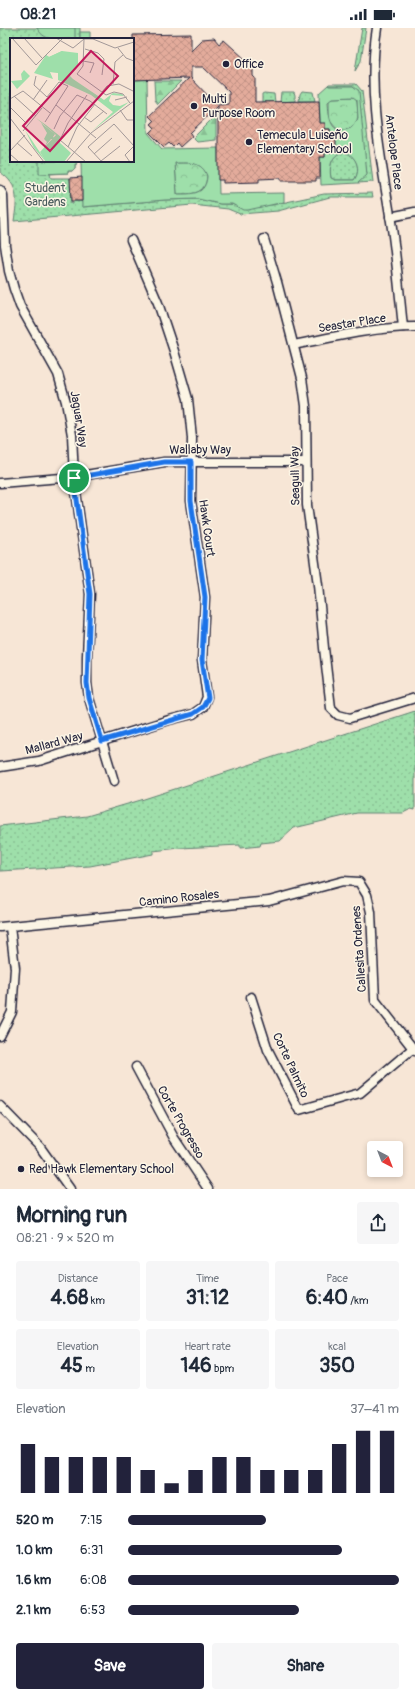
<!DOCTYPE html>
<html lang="en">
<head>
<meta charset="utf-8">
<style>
	:root { --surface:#fff; --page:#f6f6f7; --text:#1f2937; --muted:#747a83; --accent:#22223b }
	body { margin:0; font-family:Pangolin,sans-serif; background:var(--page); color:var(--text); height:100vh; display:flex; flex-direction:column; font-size:15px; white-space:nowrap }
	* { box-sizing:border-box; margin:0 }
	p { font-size:13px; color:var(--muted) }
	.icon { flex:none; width:22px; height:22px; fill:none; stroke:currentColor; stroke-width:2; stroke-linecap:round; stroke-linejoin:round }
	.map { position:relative; height:1161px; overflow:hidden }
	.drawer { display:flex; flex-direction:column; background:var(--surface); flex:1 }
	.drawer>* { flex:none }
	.needle { width:26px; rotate:138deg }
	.fabs { position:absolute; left:367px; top:1113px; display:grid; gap:8px }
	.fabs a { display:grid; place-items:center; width:36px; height:36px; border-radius:4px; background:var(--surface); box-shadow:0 2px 6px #0003; font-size:20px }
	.pin { position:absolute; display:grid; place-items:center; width:34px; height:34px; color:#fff; margin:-17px; border:2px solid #fff; border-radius:50%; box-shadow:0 1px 4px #0007 }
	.round { display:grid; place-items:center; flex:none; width:42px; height:42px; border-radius:4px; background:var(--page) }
	.head { display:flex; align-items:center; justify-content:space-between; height:68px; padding:0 16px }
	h1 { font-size:22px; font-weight:800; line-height:30px }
	.figures { display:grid; grid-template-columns:repeat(3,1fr); gap:6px; height:68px; padding:4px 16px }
	.figures div { display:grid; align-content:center; border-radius:4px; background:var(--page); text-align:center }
	.figures b { font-size:20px; font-weight:800 }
	.figures small { font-size:11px; font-weight:400 }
	.figures p { font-size:11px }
	.chart { height:112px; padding:8px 16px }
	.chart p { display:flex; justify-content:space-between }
	.chart svg { width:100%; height:72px; margin-top:4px; stroke:var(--accent); stroke-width:6 }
	.button { display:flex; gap:8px; margin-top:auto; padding:8px 16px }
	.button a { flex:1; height:46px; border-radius:4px; background:var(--accent); color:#fff; font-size:16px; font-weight:800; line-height:46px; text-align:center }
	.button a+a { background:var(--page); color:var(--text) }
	ul { padding:0 16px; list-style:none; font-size:13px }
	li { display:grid; grid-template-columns:64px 48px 1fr; align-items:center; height:30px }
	li i { height:10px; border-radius:5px; background:var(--accent) }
	.status { display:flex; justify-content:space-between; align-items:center; height:28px; padding:0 20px; background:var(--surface); direction:ltr }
	.status svg { height:11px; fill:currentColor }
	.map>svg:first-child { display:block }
</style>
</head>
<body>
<div class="status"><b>08:21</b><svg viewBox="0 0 49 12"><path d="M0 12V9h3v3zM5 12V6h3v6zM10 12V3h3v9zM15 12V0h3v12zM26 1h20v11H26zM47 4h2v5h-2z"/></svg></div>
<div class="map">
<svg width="415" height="1161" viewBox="0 0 415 1161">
	<defs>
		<pattern id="grass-dots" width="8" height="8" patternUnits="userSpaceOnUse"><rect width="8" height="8" fill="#9edfaa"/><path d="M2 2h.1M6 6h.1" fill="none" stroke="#88bf93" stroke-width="1.8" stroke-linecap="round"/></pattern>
		<pattern id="forest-firs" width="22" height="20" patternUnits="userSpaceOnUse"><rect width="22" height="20" fill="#9edfaa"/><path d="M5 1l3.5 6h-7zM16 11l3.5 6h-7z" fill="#88bf93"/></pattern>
		<pattern id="park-crowns" width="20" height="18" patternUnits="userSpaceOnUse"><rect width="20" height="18" fill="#9edfaa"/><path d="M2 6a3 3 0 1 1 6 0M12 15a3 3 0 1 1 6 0" fill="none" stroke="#88bf93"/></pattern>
		<pattern id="building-cross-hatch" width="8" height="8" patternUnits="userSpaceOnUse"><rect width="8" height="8" fill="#e3ab9b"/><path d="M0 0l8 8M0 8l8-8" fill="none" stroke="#c29386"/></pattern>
	</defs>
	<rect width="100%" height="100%" fill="#f7e6d6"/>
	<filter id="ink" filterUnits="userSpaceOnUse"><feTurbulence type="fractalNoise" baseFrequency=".025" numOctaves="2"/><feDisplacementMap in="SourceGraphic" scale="8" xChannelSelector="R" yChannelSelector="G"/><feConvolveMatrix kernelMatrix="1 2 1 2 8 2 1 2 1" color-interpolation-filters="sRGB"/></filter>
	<g filter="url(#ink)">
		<g fill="url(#grass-dots)" stroke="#608072">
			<path d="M0,0H80V11H11V133H77V136H75V140L72,143H68V145L50,146L51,150H70L71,158H82V165H71V176H73V173H82L83,179L165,172L198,171L220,176L272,177L324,166L372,165L373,169H330L278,183L240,186L228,181L192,177L14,193C17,172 20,158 0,144Z"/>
			<polygon points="362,0 366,0 361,33 355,43"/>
			<polygon points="329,56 356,56 362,63 373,154 358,155 367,146 353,58 329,58 328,57"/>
			<polygon points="302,63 313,64 315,73 299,73 300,66"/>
			<polygon points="281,64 294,64 295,67 295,73 280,74"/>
			<polygon points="264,65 274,66 275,74 262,74 262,66"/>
			<path d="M343,124C356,125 362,142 354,152H335L331,150C329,139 331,127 343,124Z"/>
			<polygon points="415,683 415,782 411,781 403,785 357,785 294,800 280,813 261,815 260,818 240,820 240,817 180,820 153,823 153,826 90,838 0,843 0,798 87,788 141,772"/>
		</g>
		<g fill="url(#forest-firs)" stroke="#608072">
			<polygon points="181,53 158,76 155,72 154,53"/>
			<polygon points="216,87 216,112 197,114 193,110"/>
		</g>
		<g fill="url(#park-crowns)" stroke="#608072">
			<path d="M355,69C358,73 357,77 358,82C359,96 351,104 337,101L329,92V72L333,70Z"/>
			<path d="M175,135C189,135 202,133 207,147C206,167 192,166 177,166Z"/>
		</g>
		<g fill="#9edfaa" stroke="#608072" fill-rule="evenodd">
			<path d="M37,0H75V11C60,11 45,15 37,0Z"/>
			<rect x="80" y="4" width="10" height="7"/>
			<path d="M147,51L148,105L162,121L218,120L219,166L284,165V174L248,182H243L232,176H220L198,171L165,172L82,179L81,133H133V52ZM175,135C189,135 202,133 207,148C206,167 192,166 177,166Z"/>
			<path d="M328,57L329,58H353L359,63L367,147L358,155L321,157L320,129H325V124L331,123L330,101H325L320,95L319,65ZM333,70L353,69L357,72L358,91L351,100C330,109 329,89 328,74ZM343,124C356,126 362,142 354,152H335L331,150C329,139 331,127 343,124Z"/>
			<polygon points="39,133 77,133 77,136 75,136 75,140 72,143 68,143 68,145 39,146"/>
		</g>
		<g fill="url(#building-cross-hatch)" stroke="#22223b" fill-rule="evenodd">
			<path d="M191,6V22L202,11L214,10L219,16L224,12L245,31L244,32L253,41V48L255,50V74L319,73L320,95H325V101H330V106H336V118H330L331,124H325V129H320V150H316V153H281V150L259,151V154L223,155V152H218V78L190,105L192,108L180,119L177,115L173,119L169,115L164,119L150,105L155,100L151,96L154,93L149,88L189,50L133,52V7ZM191,39H203L229,64V76L218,77L212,72L191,50Z"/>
			<polygon points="82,149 82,173 71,173 70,150"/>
		</g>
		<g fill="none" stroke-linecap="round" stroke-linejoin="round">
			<g stroke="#22223b" stroke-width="11">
				<g id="minor">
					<path d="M377,0C367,62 380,126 390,187C396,224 399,262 403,299"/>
					<polyline points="0,162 3,167 5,217 9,243 14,261 20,278 58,346 66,374 72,407 74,449 90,566 87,628 87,655 89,670 114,753"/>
					<polyline points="390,189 415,184"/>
					<polyline points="264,211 277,254 302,350 306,378 307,477 318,557 324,620 331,680 338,687 350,690 415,670"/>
					<path d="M294,317C333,309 375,299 415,299"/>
					<polyline points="0,455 74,449 164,434 306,434"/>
					<polyline points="0,739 39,733 169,692 193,686 203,679 207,669 202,632 205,569 191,473 192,410 188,371 174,323 158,275 131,212"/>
					<polyline points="0,899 269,873 343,853 359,854 367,867 371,884 375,972 415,1023"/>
					<polyline points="251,969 268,1022 299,1082 360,1065 412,1021"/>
					<polyline points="0,1008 12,984 15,940 10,899"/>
					<polyline points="136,1039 174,1110 208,1161"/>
					<polyline points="0,1078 40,1119 70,1161"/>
				</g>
			</g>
			<use href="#minor" stroke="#fcf5e5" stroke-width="8"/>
		</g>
	</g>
	<g fill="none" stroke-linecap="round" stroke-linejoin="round" filter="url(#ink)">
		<g stroke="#fff" stroke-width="8">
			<polygon id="route" points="164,434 191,434 191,473 205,569 202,632 208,670 203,679 193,686 102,713 89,670 87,655 90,566 74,450"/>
		</g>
		<use href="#route" stroke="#1a73e8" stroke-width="5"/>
	</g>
	<g fill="#22223b" stroke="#fcf5e5" stroke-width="1.5">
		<circle cx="226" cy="36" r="4"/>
		<circle cx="194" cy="78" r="4"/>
		<circle cx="249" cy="114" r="4"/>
		<circle cx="21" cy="1141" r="4"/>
	</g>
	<g text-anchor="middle" stroke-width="3" stroke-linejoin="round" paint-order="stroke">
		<g font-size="12" fill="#22223b" stroke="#fcf5e5" text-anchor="start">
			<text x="234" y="40">Office</text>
			<text x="202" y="75">Multi<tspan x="202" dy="14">Purpose Room</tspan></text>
			<text x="257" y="111">Temecula Luiseño<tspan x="257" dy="14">Elementary School</tspan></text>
			<text x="29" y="1145">Red Hawk Elementary School</text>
		</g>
		<g font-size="12" fill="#22223b" stroke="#fcf5e5">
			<text transform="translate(394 124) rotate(83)" y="4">Antelope Place</text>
			<text transform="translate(352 295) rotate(-9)" y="4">Seastar Place</text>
			<text transform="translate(79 391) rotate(81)" y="4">Jaguar Way</text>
			<text x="200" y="426">Wallaby Way</text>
			<text transform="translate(295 448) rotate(-91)" y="4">Seagull Way</text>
			<text transform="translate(207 500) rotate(82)" y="4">Hawk Court</text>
			<text transform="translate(54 715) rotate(-15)" y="4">Mallard Way</text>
			<text transform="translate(179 870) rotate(-6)" y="4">Camino Rosales</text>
			<text transform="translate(359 921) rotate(-94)" y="4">Callesita Ordenes</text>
			<text transform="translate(291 1037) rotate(65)" y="4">Corte Palmito</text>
			<text transform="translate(181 1094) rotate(60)" y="4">Corte Progresso</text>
		</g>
		<g font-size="12" fill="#475b5c" stroke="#fcf5e5">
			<text x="45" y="164">Student<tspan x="45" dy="14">Gardens</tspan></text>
		</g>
	</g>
	<g transform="translate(10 10)">
		<rect width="124" height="124" fill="#f7e6d6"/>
		<path d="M52,13L68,15V26L59,37L63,41L94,62L103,55L112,56L114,58L101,57L99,63L103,67L110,68L119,64L82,93L103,74L81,57L48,42V35L40,34L36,17L39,19ZM26,80L36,87L51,99L50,105L36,124L30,114L46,97Z" fill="#9edfaa"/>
		<path d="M52,13L66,26L59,35L40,34L43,41L24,35L36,17L39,19ZM15,92L35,122L49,104L61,115L54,124H36L24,110Z" fill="#9edfaa"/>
		<path d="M14,32L20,38L7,51L1,43L12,42L11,36ZM31,85L45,96L43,99L46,101H41L36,107L37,113L34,110L37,104L34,101L37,95Z" fill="#9edfaa"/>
		<path fill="none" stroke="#a29898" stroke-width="1" d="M2,0L26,27L53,0M14,0L32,20M46,0L63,10L74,1H83L105,10L124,4M74,1L73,28L67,36L96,57L104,54L113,56L120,65M108,10L116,20L124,23M75,11L88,15L94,21L92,37M73,23L84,25L80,35M26,38L24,47L37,59L49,44L58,48L35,84M103,46L105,24L113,17M92,54L97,48L109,46L123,53M4,58L26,78M0,61L13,53L40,75M23,62L37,42M105,62L117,59M46,67L86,100M0,69L15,84M110,72L117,82H124M74,79L81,84L94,73M0,80L34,124M44,91L50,78L67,57L80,63L97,76M13,93L32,70M7,105L22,118M58,109L67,89L85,66M0,113L15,97M0,116L9,124M84,116L102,100M91,123L110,108M56,124L81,95L124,63M76,124L50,102L58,85L77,57M92,124L78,109L104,86L124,108M120,124L115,117L124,108"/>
		<path fill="#c2185b" fill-opacity="0.15" stroke="#c2185b" stroke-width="2" d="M81,13L108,38L40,113L13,88Z"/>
		<rect width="124" height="124" fill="none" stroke="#22223b" stroke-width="2"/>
	</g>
</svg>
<div class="fabs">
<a><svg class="needle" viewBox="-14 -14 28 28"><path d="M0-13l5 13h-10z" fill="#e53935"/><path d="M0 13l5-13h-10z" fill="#747a83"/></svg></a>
</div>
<div class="pin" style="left:74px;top:450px;background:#1e9e55"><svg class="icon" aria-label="arrive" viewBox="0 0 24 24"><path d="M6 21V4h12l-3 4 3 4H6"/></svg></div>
</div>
<section class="drawer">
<div class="head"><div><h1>Morning run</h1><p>08:21 · 9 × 520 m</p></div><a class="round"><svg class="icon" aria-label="share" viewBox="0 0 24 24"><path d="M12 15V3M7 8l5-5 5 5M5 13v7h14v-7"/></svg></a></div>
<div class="figures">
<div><p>Distance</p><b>4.68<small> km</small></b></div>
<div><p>Time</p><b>31:12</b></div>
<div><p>Pace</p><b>6:40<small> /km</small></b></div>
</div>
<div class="figures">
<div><p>Elevation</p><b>45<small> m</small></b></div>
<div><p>Heart rate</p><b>146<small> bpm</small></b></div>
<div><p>kcal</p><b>350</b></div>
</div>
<div class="chart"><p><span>Elevation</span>37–41 m</p>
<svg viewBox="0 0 160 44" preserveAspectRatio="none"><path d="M5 44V14M15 44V22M25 44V22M35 44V22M45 44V22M55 44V30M65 44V38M75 44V30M85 44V22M95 44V22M105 44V30M115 44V30M125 44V30M135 44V14M145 44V6M155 44V6"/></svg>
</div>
<ul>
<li><b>520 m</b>7:15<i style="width:51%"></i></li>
<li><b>1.0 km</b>6:31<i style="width:79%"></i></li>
<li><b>1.6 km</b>6:08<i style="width:100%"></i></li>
<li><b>2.1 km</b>6:53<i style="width:63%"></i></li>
</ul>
<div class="button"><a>Save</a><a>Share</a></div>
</section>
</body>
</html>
